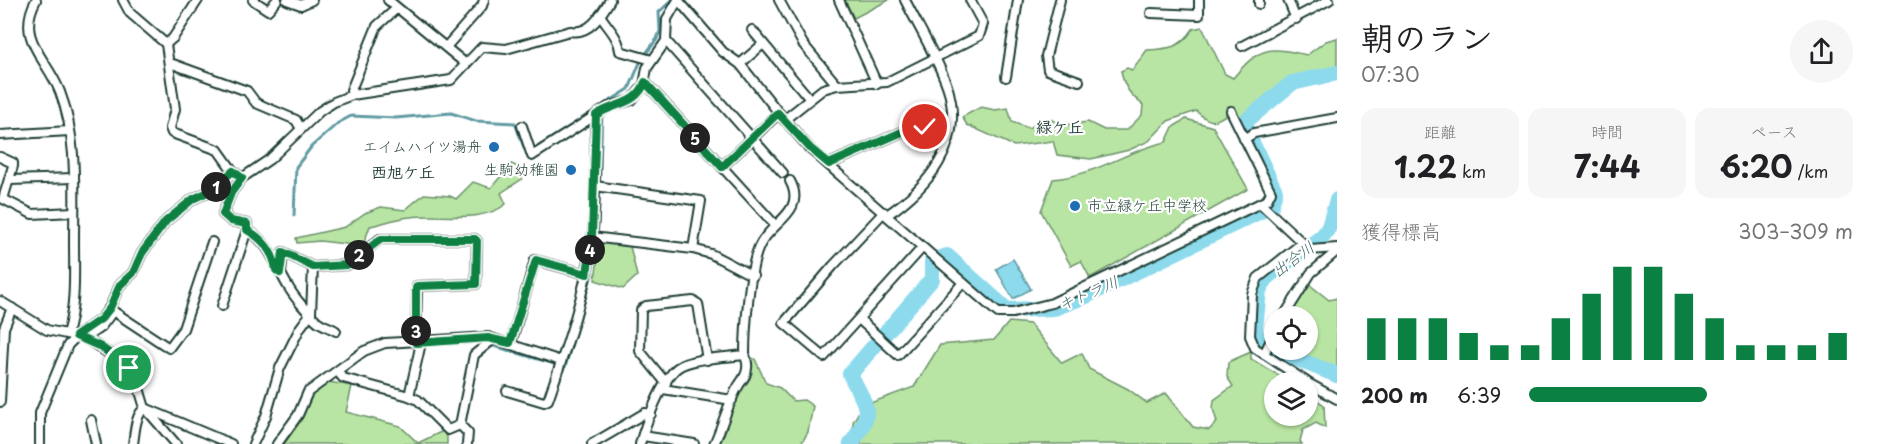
<!DOCTYPE html>
<html lang="ja">
<head>
<meta charset="utf-8">
<style>
	:root { --surface:#fff; --page:#f6f6f6; --text:#202124; --muted:#757577; --accent:#0b8043 }
	body { margin:0; font-family:"Playpen Sans","Klee One",sans-serif; background:var(--page); color:var(--text); height:100vh; display:flex; flex-direction:column; font-size:22px; white-space:nowrap }
	* { box-sizing:border-box; margin:0 }
	p { font-size:20px; color:var(--muted) }
	.icon { flex:none; width:33px; height:33px; fill:none; stroke:currentColor; stroke-width:2; stroke-linecap:round; stroke-linejoin:round }
	.map { position:relative; flex:1; overflow:hidden }
	.side { display:flex; flex-direction:column; background:var(--surface); width:540px }
	.side>* { flex:none }
	.tools { position:absolute; left:1264px; top:306px; display:grid; gap:12px }
	.tools a { display:grid; place-items:center; width:54px; height:54px; border-radius:50%; background:var(--surface); box-shadow:0 2px 4px #0004; font-size:30px }
	.pin { position:absolute; display:grid; place-items:center; width:51px; height:51px; color:#fff; margin:-26px; border:3px solid #fff; border-radius:50%; box-shadow:0 2px 6px #0007 }
	.km { position:absolute; width:30px; height:30px; margin:-15px; border-radius:50%; background:#222; color:#fff; font-size:16px; line-height:30px; text-align:center }
	.round { display:grid; place-items:center; flex:none; width:63px; height:63px; border-radius:32px; background:var(--page) }
	.overview { display:flex; align-items:center; justify-content:space-between; height:102px; padding:0 24px }
	h1 { font-size:33px; font-weight:700; line-height:45px }
	.stats { display:grid; grid-template-columns:repeat(3,1fr); gap:9px; height:102px; padding:6px 24px }
	.stats div { display:grid; align-content:center; border-radius:15px; background:var(--page); text-align:center }
	.stats b { font-size:30px; font-weight:700 }
	.stats small { font-size:16px; font-weight:400 }
	.stats p { font-size:16px }
	.chart { height:168px; padding:12px 24px }
	.chart p { display:flex; justify-content:space-between }
	.chart svg { width:100%; height:108px; margin-top:6px; stroke:var(--accent); stroke-width:6 }
	ul { padding:0 24px; list-style:none; font-size:20px }
	li { display:grid; grid-template-columns:96px 72px 1fr; align-items:center; height:45px }
	li i { height:15px; border-radius:8px; background:var(--accent) }
	main { display:flex; flex:1; min-height:0 }
	.map>svg:first-child { display:block }
</style>
</head>
<body>
<main>
<div class="map">
<svg width="1337" height="444" viewBox="0 0 1337 444">
	<rect width="100%" height="100%" fill="#fff"/>
	<filter id="ink" filterUnits="userSpaceOnUse"><feTurbulence type="fractalNoise" baseFrequency=".0167" numOctaves="2"/><feDisplacementMap in="SourceGraphic" scale="12" xChannelSelector="R" yChannelSelector="G"/><feConvolveMatrix kernelMatrix="1 2 1 2 8 2 1 2 1" color-interpolation-filters="sRGB"/></filter>
	<g filter="url(#ink)">
		<g fill="#b8e5a3" stroke="#6c916c" stroke-width="1.5">
			<polygon points="845,0 889,0 854,18"/>
			<path d="M1202,27L1225,74L1233,78C1259,47 1268,46 1307,55L1326,41L1337,38V69L1292,79L1239,119L1234,109C1217,121 1213,127 1196,111L1168,121L1149,141L1129,150L1091,159L1057,155L1053,141L1014,146L967,125L962,117L981,107L995,110L1008,108L1012,122L1028,128L1050,119L1065,125L1088,122L1104,130H1127L1142,115L1143,105C1130,95 1124,87 1121,71L1127,68L1132,70L1147,50C1169,49 1181,48 1193,29Z"/>
			<path d="M1186,119L1213,127L1248,189L1090,278L1081,261L1071,266L1041,211L1053,179C1097,175 1125,151 1166,142L1173,127Z"/>
			<path d="M511,164L523,169L522,179L501,193L506,204C481,224 441,213 411,217C397,218 384,223 370,226L363,246L320,241L297,243L296,238L345,227L365,213L381,207L405,210L424,194L450,196L456,199L473,182L491,188Z"/>
			<polygon points="600,242 630,246 637,276 623,289 595,280"/>
			<polygon points="1310,285 1329,300 1337,298 1337,371 1276,350 1308,350 1308,316 1288,316"/>
			<polygon points="1009,322 1030,324 1062,363 1082,353 1089,369 1128,389 1147,403 1166,393 1193,427 1209,430 1217,422 1213,409 1214,400 1233,386 1227,377 1228,362 1251,352 1251,359 1290,382 1275,382 1275,416 1308,416 1308,394 1324,405 1325,428 1316,423 1303,430 1300,441 1302,444 844,444 853,434 853,422 862,406 914,387 940,345 994,340"/>
			<polygon points="749,357 755,359 766,383 780,388 793,401 804,400 813,406 808,432 801,444 717,444 741,386 749,376"/>
			<polygon points="329,382 352,386 346,412 400,426 418,443 443,431 447,435 447,444 284,444 300,422 311,394"/>
		</g>
		<polygon fill="#8ddaed" stroke="#619ba3" stroke-width="1.5" points="1013,259 1031,289 1013,299 996,269"/>
		<g fill="none" stroke-linecap="round" stroke-linejoin="round">
			<g stroke="#619ba3" stroke-width="3">
				<polyline points="294,215 296,167 312,146 338,123 351,116 396,118 451,113 476,121 515,123 525,150 534,149 629,89 641,60 657,39 660,31 659,12 672,0"/>
				<polyline points="490,345 565,367 592,274 598,222 602,114"/>
			</g>
			<g stroke="#8ddaed" stroke-width="16">
				<polyline points="1337,200 1329,227 1322,237 1268,276 1259,290 1255,329 1257,339 1262,345 1337,375"/>
				<path d="M851,444C875,410 867,409 850,374L932,279V262L947,256L1007,310L1054,308L1086,296L1271,206L1275,191L1246,130V121L1292,83L1337,73"/>
			</g>
			<g stroke="#1f3d34" stroke-width="12">
				<g id="minor">
					<path d="M36,0C15,39 47,58 60,92C78,139 74,192 74,242C74,273 76,304 67,334"/>
					<polyline points="123,0 130,13 166,44 175,109 170,128 172,133 218,150 233,171"/>
					<polyline points="253,0 268,10 277,0"/>
					<polyline points="287,0 301,5 312,0"/>
					<polyline points="388,0 466,64"/>
					<polyline points="779,0 803,44 837,85"/>
					<polyline points="839,0 877,84"/>
					<polyline points="1060,0 1046,56 1048,70 1079,81"/>
					<polyline points="1288,0 1296,19"/>
					<polyline points="679,1 723,52 740,64 779,113"/>
					<polyline points="1259,4 1259,0"/>
					<polyline points="1151,13 1199,15 1199,0"/>
					<path d="M600,15C607,27 619,37 620,51L652,60"/>
					<polyline points="752,30 809,98"/>
					<polyline points="666,41 783,173"/>
					<polyline points="166,44 173,38 198,0"/>
					<polyline points="1242,46 1329,0"/>
					<polyline points="446,47 482,6 484,0"/>
					<polyline points="170,63 247,91 256,103 296,120 301,129"/>
					<polyline points="740,64 763,44"/>
					<polyline points="1006,77 1018,0"/>
					<polyline points="645,82 775,225"/>
					<polyline points="352,95 351,90 377,26 396,9"/>
					<polyline points="784,120 823,89 837,85 887,82 979,36 983,24 970,0"/>
					<polyline points="522,126 532,156 596,115"/>
					<polyline points="0,135 70,131"/>
					<polyline points="1244,139 1254,133 1337,118"/>
					<polyline points="0,157 13,163 13,166 3,199 32,214 74,212"/>
					<polyline points="829,164 918,125 935,129 951,127"/>
					<polyline points="722,167 779,113 810,149 998,313 1013,313 1052,303 1267,200 1271,192 1231,111"/>
					<polyline points="10,180 74,178"/>
					<polyline points="595,186 701,201 693,249"/>
					<polyline points="1260,203 1310,250 1337,248"/>
					<polyline points="884,212 833,266 784,323 824,357 922,248"/>
					<path d="M887,215C928,187 963,145 949,92C942,66 918,26 905,0"/>
					<polyline points="592,237 693,249 711,254 753,276"/>
					<polyline points="1301,244 1258,278 1252,294 1250,336 1255,348 1307,382"/>
					<polyline points="281,273 283,252 313,267"/>
					<polyline points="0,301 47,330 85,338 116,358 135,375 145,408 176,444"/>
					<polyline points="222,306 247,230"/>
					<polyline points="1284,316 1311,273 1337,251"/>
					<polyline points="859,319 898,355 962,284"/>
					<path d="M336,331C330,327 321,325 316,320C307,312 295,298 289,288C275,266 271,243 247,230V224L231,221L223,214L231,193L242,178L270,159L320,111L334,102L352,95L451,80L482,47L506,49L570,31C590,35 601,15 610,0"/>
					<polyline points="85,338 101,327 113,311 169,348 183,329 212,242"/>
					<polyline points="511,343 535,260 587,274"/>
					<polyline points="1264,354 1275,332"/>
					<polyline points="337,371 343,378 409,396 418,400 448,430 460,425 474,355 491,341"/>
					<polyline points="666,383 640,351 641,310 646,306 693,301 698,304 707,360"/>
					<polyline points="1308,383 1337,399"/>
					<polyline points="663,389 732,400"/>
					<path d="M507,391L544,402L548,400C566,348 585,295 592,240C597,199 594,156 596,115L608,107L632,100L644,85L647,68L666,41L667,19L678,0"/>
					<polyline points="409,396 421,343"/>
					<polyline points="0,402 4,328 12,308"/>
					<polyline points="91,420 96,444"/>
					<polyline points="460,425 468,433 467,444"/>
					<polyline points="643,436 694,444"/>
					<polyline points="40,444 40,413 68,345 77,336 101,319 110,307 120,285 133,273 142,253 166,221 193,199 210,191 233,171 242,178"/>
					<path d="M133,444C135,432 135,415 145,408L231,444"/>
					<polyline points="253,444 266,416 280,368 300,328 311,313 313,267 347,265 380,239 475,239 477,241 476,284 417,286 416,343"/>
					<polyline points="277,444 298,415 308,392 364,351 385,343 488,337 561,361"/>
					<polyline points="592,444 645,413 651,414"/>
					<path d="M640,444C645,425 662,380 677,368C690,358 728,357 745,355"/>
					<path d="M714,444C723,425 728,402 739,385C743,379 747,375 747,368C748,364 746,359 745,355C745,331 749,265 760,245C771,222 807,212 790,181"/>
				</g>
			</g>
			<use href="#minor" stroke="#fff" stroke-width="8"/>
		</g>
	</g>
	<g fill="none" stroke-linecap="round" stroke-linejoin="round" filter="url(#ink)">
		<g stroke="#fff" stroke-width="12">
			<path id="route" d="M129,368L101,347L76,336L101,319L110,308L120,285L133,273L142,253L166,221L193,199L210,191L233,171L242,178L231,193L223,214L231,221L247,224V230C262,238 274,252 276,270L280,273L283,252L313,267L347,265L381,239H475L477,241L476,284L417,286L416,288V343L488,338L510,343L536,260L587,274L592,237L596,115C614,103 637,105 645,82L722,167L778,113L810,148L829,164L918,125L925,127"/>
		</g>
		<use href="#route" stroke="#0b8043" stroke-width="8"/>
	</g>
	<g fill="#1f6fb2" stroke="#fff" stroke-width="2">
		<circle cx="494" cy="147" r="6"/>
		<circle cx="571" cy="170" r="6"/>
		<circle cx="1075" cy="206" r="6"/>
	</g>
	<g text-anchor="middle" stroke-width="4.5" stroke-linejoin="round" paint-order="stroke">
		<g font-size="15" fill="#1f3d34" stroke="#fff" text-anchor="end">
			<text x="482" y="152">エイムハイツ湯舟</text>
			<text x="559" y="175">生駒幼稚園</text>
			<text x="1087" y="211" text-anchor="start">市立緑ケ丘中学校</text>
		</g>
		<g font-size="16" font-weight="bold" fill="#1f3d34" stroke="#fff">
			<text x="1060" y="133">緑ケ丘</text>
			<text x="403" y="178">西旭ケ丘</text>
		</g>
		<g font-size="16" font-style="italic" fill="#3a6462" stroke="#fff">
			<text transform="translate(1293 259) rotate(-36)" y="6">出合川</text>
			<text transform="translate(1088 293) rotate(-23)" y="6">キトラ川</text>
		</g>
	</g>
</svg>
<div class="tools">
<a><svg class="icon" aria-label="locate" viewBox="0 0 24 24"><circle cx="12" cy="12" r="6"/><path d="M12 2v4M12 18v4M2 12h4M18 12h4"/></svg></a>
<a><svg class="icon" aria-label="layers" viewBox="0 0 24 24"><path d="M12 4l9 5-9 5-9-5zM3 14l9 5 9-5"/></svg></a>
</div>
<div class="pin" style="left:129px;top:368px;background:#1e9e55"><svg class="icon" aria-label="arrive" viewBox="0 0 24 24"><path d="M6 21V4h12l-3 4 3 4H6"/></svg></div>
<div class="pin" style="left:925px;top:127px;background:#d93025"><svg class="icon" aria-label="check" viewBox="0 0 24 24"><path d="M5 12l5 5 9-10"/></svg></div>
<b class="km" style="left:216px;top:187px">1</b>
<b class="km" style="left:359px;top:255px">2</b>
<b class="km" style="left:416px;top:331px">3</b>
<b class="km" style="left:590px;top:250px">4</b>
<b class="km" style="left:695px;top:138px">5</b>
</div>
<section class="side">
<div class="overview"><div><h1>朝のラン</h1><p>07:30</p></div><a class="round"><svg class="icon" aria-label="share" viewBox="0 0 24 24"><path d="M12 15V3M7 8l5-5 5 5M5 13v7h14v-7"/></svg></a></div>
<div class="stats">
<div><p>距離</p><b>1.22<small> km</small></b></div>
<div><p>時間</p><b>7:44</b></div>
<div><p>ペース</p><b>6:20<small> /km</small></b></div>
</div>
<div class="chart"><p><span>獲得標高</span>303–309 m</p>
<svg viewBox="0 0 160 44" preserveAspectRatio="none"><path d="M5 44V27M15 44V27M25 44V27M35 44V33M45 44V38M55 44V38M65 44V27M75 44V17M85 44V6M95 44V6M105 44V17M115 44V27M125 44V38M135 44V38M145 44V38M155 44V33"/></svg>
</div>
<ul>
<li><b>200 m</b>6:39<i style="width:55%"></i></li>
</ul>
</section>
</main>
</body>
</html>
